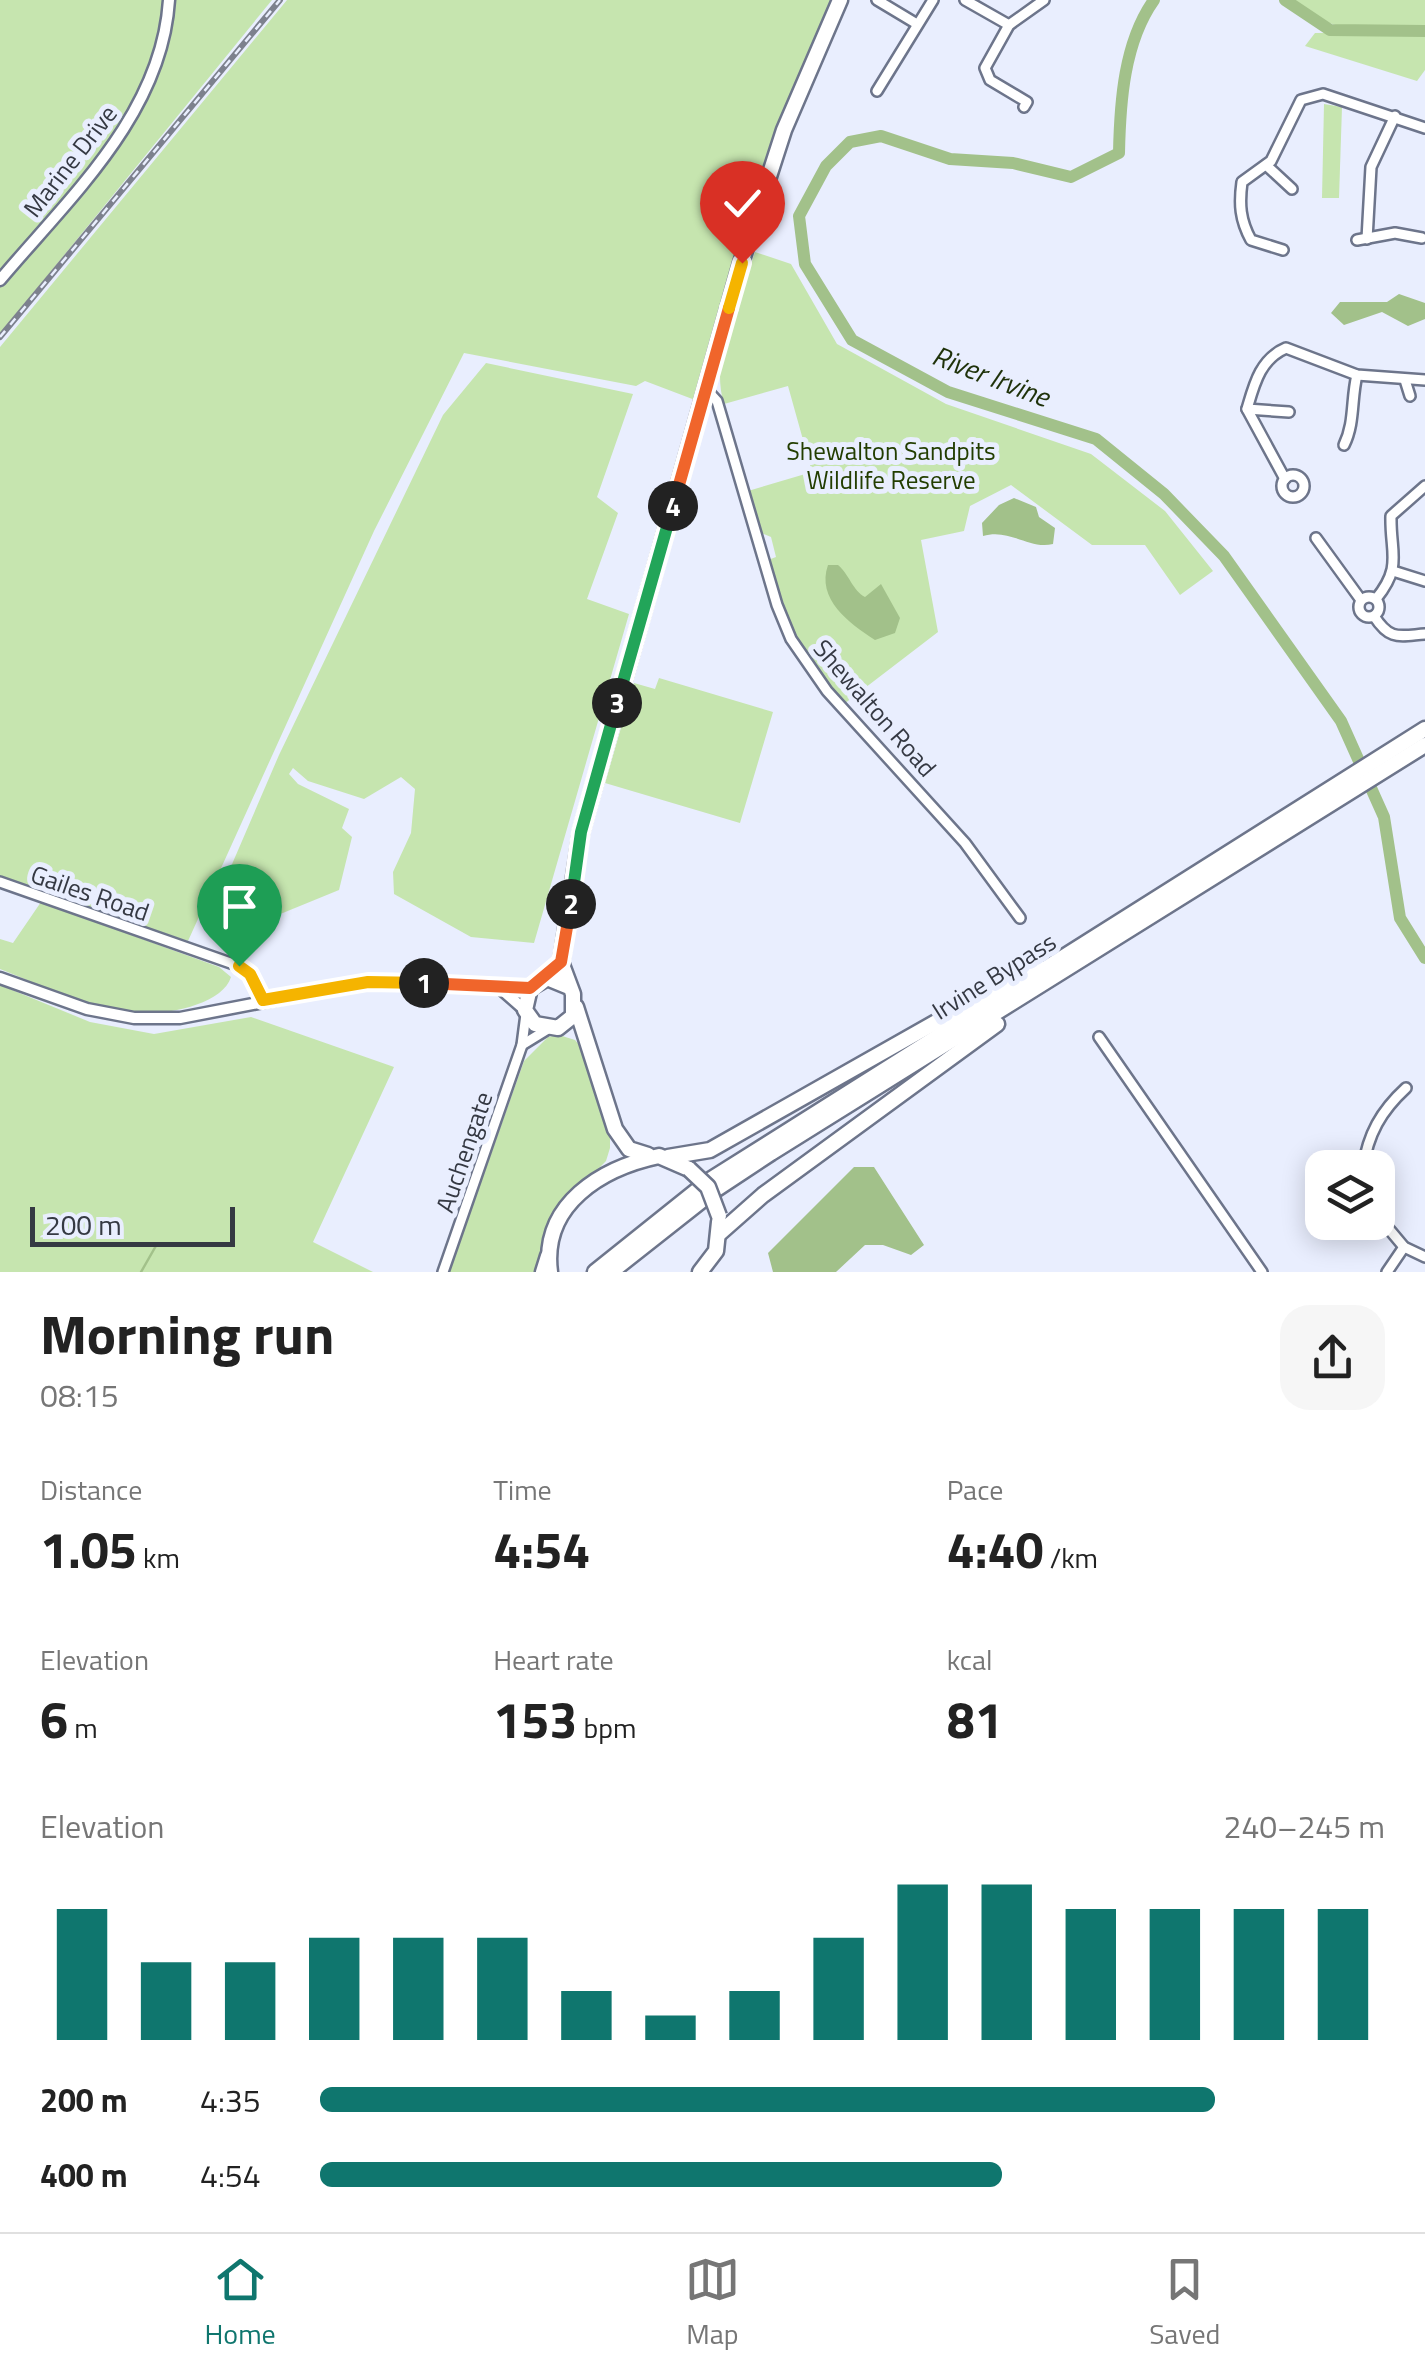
<!DOCTYPE html>
<html lang="en">
<head>
<meta charset="utf-8">
<style>
	:root { --surface:#fff; --page:#f6f6f6; --text:#222; --muted:#767676; --line:#e0e0e0; --accent:#0f766e }
	body { margin:0; font-family:"Titillium Web",sans-serif; background:var(--page); color:var(--text); height:100vh; display:flex; flex-direction:column; font-size:38px; white-space:nowrap }
	* { box-sizing:border-box; margin:0 }
	p { font-size:32px; color:var(--muted) }
	.icon { flex:none; width:55px; height:55px; fill:none; stroke:currentColor; stroke-width:2; stroke-linecap:round; stroke-linejoin:round }
	.map { position:relative; height:1272px; overflow:hidden }
	.drawer { display:flex; flex-direction:column; background:var(--surface); flex:1 }
	.drawer>* { flex:none }
	.tools { position:absolute; left:1305px; top:1150px; display:grid; gap:20px }
	.tools a { display:grid; place-items:center; width:90px; height:90px; border-radius:20px; background:var(--surface); box-shadow:0 5px 25px #0003; font-size:50px }
	.scale { position:absolute; left:30px; bottom:25px; width:205px; box-sizing:border-box; padding-left:10px; border:5px solid #353943; border-top:0; font-size:28px; line-height:35px; white-space:nowrap; color:#353943; -webkit-text-stroke:8px #e9eefe; paint-order:stroke }
	.pin { position:absolute; display:grid; place-items:center; width:85px; height:85px; color:#fff; margin:-102px -42px; border-radius:50% 50% 50% 0; rotate:-45deg; box-shadow:0 0 10px #0007 }
	.pin .icon { rotate:45deg }
	.km { position:absolute; width:50px; height:50px; margin:-25px; border-radius:50%; background:#222; color:#fff; font-size:28px; line-height:50px; text-align:center }
	.round { display:grid; place-items:center; flex:none; width:105px; height:105px; border-radius:30px; background:var(--page) }
	.overview { display:flex; align-items:center; justify-content:space-between; height:170px; padding:0 40px }
	h1 { font-size:55px; font-weight:700; line-height:75px }
	.metrics { display:grid; grid-template-columns:repeat(3,1fr); gap:15px; height:170px; padding:10px 40px }
	.metrics div { display:grid; align-content:center }
	.metrics b { font-size:50px; font-weight:700 }
	.metrics small { font-size:28px; font-weight:400 }
	.metrics p { font-size:28px }
	.chart { height:280px; padding:20px 40px }
	.chart p { display:flex; justify-content:space-between }
	.chart svg { width:100%; height:180px; margin-top:10px; stroke:var(--accent); stroke-width:6 }
	ul { padding:0 40px; list-style:none; font-size:32px }
	li { display:grid; grid-template-columns:160px 120px 1fr; align-items:center; height:75px }
	li i { height:25px; border-radius:12px; background:var(--accent) }
	.menu { display:flex; justify-content:space-around; align-items:center; height:140px; border-top:2px solid var(--line); background:var(--surface); font-size:28px; color:var(--muted) }
	.menu a { display:grid; justify-items:center; gap:5px }
	.menu .selected { color:var(--accent) }
	.map>svg:first-child { display:block }
</style>
</head>
<body>
<div class="map">
<svg width="1425" height="1272" viewBox="0 0 1425 1272">
	<rect width="100%" height="100%" fill="#e9eefe"/>
	<g fill="#c6e5af">
		<polygon points="0,0 272,0 0,334"/>
		<polygon points="287,0 831,0 784,110 695,400 645,381 636,386 464,353 374,531 188,941 0,878 0,347"/>
		<path d="M1291,0H1425V26C1371,28 1336,39 1291,0Z"/>
		<polygon points="1425,32 1425,70 1417,81 1305,46 1315,33"/>
		<polygon points="1324,104 1342,107 1339,198 1322,198"/>
		<path d="M755,252L791,264L837,344L946,404L1091,454L1165,511L1213,571L1180,595L1145,545H1092L1011,485L970,506L964,531L921,540L938,632L844,704L796,639L768,560L776,557L771,537L759,532L748,491L812,472L788,386L724,404C709,355 740,299 755,252Z"/>
		<polygon points="486,363 633,394 597,497 618,513 587,599 629,614 534,943 471,937 394,894 393,872 411,833 415,789 401,777 364,799 308,781 293,768 289,774 298,784 349,809 342,828 352,837 339,890 273,917 217,899 279,755 443,415"/>
		<polygon points="659,678 773,712 740,823 605,783 634,683 655,689"/>
		<path d="M41,902L219,967L231,977C222,1007 154,1018 127,1012C83,1003 41,986 0,969V939L13,943Z"/>
		<polygon points="0,985 90,1022 154,1034 251,1017 394,1067 313,1242 373,1272 0,1272"/>
		<polygon points="559,1035 575,1040 584,1050 610,1131 610,1148 606,1161 560,1208 536,1272 449,1272 524,1061 548,1037"/>
	</g>
	<g fill="#a2c18a">
		<polygon points="1399,294 1425,303 1425,319 1408,326 1382,312 1344,325 1331,313 1340,302 1387,302"/>
		<path d="M1014,498L1036,507L1039,517L1055,528L1053,544C1029,550 1010,528 983,536L982,523L999,505Z"/>
		<path d="M828,565H838C849,574 853,591 865,597L881,584L900,618L895,633L875,640C849,623 816,599 828,565Z"/>
		<polygon points="854,1167 874,1167 924,1245 911,1255 883,1245 865,1245 836,1272 773,1272 768,1253"/>
	</g>
	<g fill="none" stroke-linecap="round" stroke-linejoin="round">
		<polyline stroke="#a2c18a" stroke-width="2.5" points="141,1272 157,1244"/>
		<g stroke="#a2c18a" stroke-width="12">
			<path d="M1154,0C1124,42 1120,102 1119,153L1071,177L1013,163L950,159L881,136L850,142L826,166L799,216L805,264L852,340L948,392L1096,439L1164,494L1224,556L1341,721L1384,817L1400,918L1425,958"/>
			<polyline points="1285,0 1330,30 1425,31"/>
		</g>
		<g stroke="#6d758b" stroke-width="14">
			<g id="minor">
				<polyline points="877,0 917,24"/>
				<polyline points="965,0 1009,25"/>
				<polyline points="877,91 933,0"/>
				<polyline points="1024,107 1027,102 990,80 985,68 1009,25 1044,0"/>
				<polyline points="1266,165 1292,189"/>
				<polyline points="1367,239 1371,167 1395,116"/>
				<polyline points="1357,240 1395,233 1422,238"/>
				<path d="M1283,250L1251,240C1240,220 1239,204 1242,182L1271,161L1301,100L1323,94L1425,128"/>
				<polyline points="1405,380 1410,396"/>
				<polyline points="706,389 717,401 777,605 791,639 827,691 965,843 1020,918"/>
				<polyline points="1247,409 1289,412"/>
				<path d="M1344,445C1355,423 1351,399 1357,375"/>
				<circle cx="1293" cy="486" r="11"/>
				<path d="M1285,479L1247,409C1254,385 1260,359 1286,348L1357,375L1425,380"/>
				<polyline points="1316,538 1361,600"/>
				<polyline points="1393,571 1425,581"/>
				<circle cx="1369" cy="607" r="10"/>
				<path d="M1376,599C1403,566 1390,553 1391,516L1425,486"/>
				<path d="M1374,616C1390,641 1399,636 1425,634"/>
				<polyline points="0,882 239,966 250,974 263,1000"/>
				<polyline points="1099,1037 1262,1272"/>
				<polyline points="522,1045 548,1029"/>
				<path d="M1363,1168C1368,1134 1381,1111 1406,1088"/>
				<polyline points="1378,1216 1404,1247 1425,1257"/>
				<polyline points="443,1272 522,1045 526,1014"/>
				<polyline points="1387,1272 1404,1247"/>
			</g>
		</g>
		<g stroke="#6d758b" stroke-width="15">
			<g id="tertiary">
				<path d="M0,280C69,198 162,114 169,0"/>
				<polyline points="0,978 87,1009 134,1018 180,1018 368,982 530,988"/>
				<polyline points="500,988 525,1010"/>
			</g>
		</g>
		<g stroke="#6d758b" stroke-width="19">
			<g id="primary">
				<polyline points="569,987 547,978 530,988 525,1010 535,1024 558,1028 573,1016 573,994 561,962 581,832 741,263 784,130 840,0"/>
				<polyline points="576,1007 615,1129 629,1149 648,1155"/>
				<path d="M550,1272C541,1204 602,1168 659,1156L689,1169"/>
				<polyline points="700,1272 716,1251 719,1222"/>
			</g>
		</g>
		<g stroke="#6d758b" stroke-width="19">
			<g id="trunk">
				<polyline points="668,1157 710,1150 1037,965"/>
				<polyline points="720,1233 763,1195 997,1024"/>
				<polyline points="543,1272 548,1256"/>
				<polyline points="595,1272 710,1180 1425,729"/>
				<polyline points="611,1272 715,1190 771,1153 1425,745"/>
			</g>
		</g>
		<use href="#minor" stroke="#fff" stroke-width="9"/>
		<use href="#tertiary" stroke="#fff" stroke-width="10"/>
		<use href="#primary" stroke="#fff" stroke-width="14"/>
		<use href="#trunk" stroke="#fff" stroke-width="14"/>
		<g stroke="#7d818e" stroke-width="6">
			<polyline id="rail" points="0,337 280,0"/>
		</g>
		<use href="#rail" stroke="#e9eefe" stroke-width="2.5" stroke-dasharray="8" stroke-linecap="butt"/>
		<g stroke="#6d758b" stroke-width="19" stroke-linecap="butt">
			<polyline id="primary-bridge" points="689,1169 708,1187 719,1216"/>
		</g>
		<use href="#primary-bridge" stroke="#fff" stroke-width="14"/>
	</g>
	<g fill="none" stroke-linecap="round" stroke-linejoin="round">
		<g stroke="#fff" stroke-width="20">
			<polyline id="split-1" points="239,966 250,974 263,1000 368,982 424,983"/>
		</g>
		<g stroke="#fff" stroke-width="20">
			<polyline id="split-2" points="424,983 530,988 561,962 571,904"/>
		</g>
		<g stroke="#fff" stroke-width="20">
			<polyline id="split-3" points="571,904 581,832 617,703"/>
		</g>
		<g stroke="#fff" stroke-width="20">
			<polyline id="split-4" points="617,703 673,506"/>
		</g>
		<g stroke="#fff" stroke-width="20">
			<polyline id="split-5" points="673,506 729,308"/>
		</g>
		<g stroke="#fff" stroke-width="20">
			<polyline id="split-6" points="729,308 742,263"/>
		</g>
		<use href="#split-1" stroke="#f5b400" stroke-width="12"/>
		<use href="#split-2" stroke="#f0652b" stroke-width="12"/>
		<use href="#split-3" stroke="#22a559" stroke-width="12"/>
		<use href="#split-4" stroke="#22a559" stroke-width="12"/>
		<use href="#split-5" stroke="#f0652b" stroke-width="12"/>
		<use href="#split-6" stroke="#f5b400" stroke-width="12"/>
	</g>
	<g text-anchor="middle" stroke-width="10" stroke-linejoin="round" paint-order="stroke">
		<g font-size="25" fill="#353943" stroke="#e9eefe">
			<text transform="translate(70 161) rotate(-52)" y="9">Marine Drive</text>
			<text transform="translate(875 708) rotate(49)" y="9">Shewalton Road</text>
			<text transform="translate(90 893) rotate(19)" y="9">Gailes Road</text>
			<text transform="translate(994 976) rotate(-32)" y="9">Irvine Bypass</text>
			<text transform="translate(464 1152) rotate(-71)" y="9">Auchengate</text>
		</g>
		<g font-size="25" fill="#223d00" stroke="#e9eefe">
			<text x="891" y="460">Shewalton Sandpits<tspan x="891" dy="29">Wildlife Reserve</tspan></text>
		</g>
		<g font-size="28" font-style="italic" fill="#1f320a" stroke="#e9eefe">
			<text transform="translate(991 376) rotate(21)" y="10">River Irvine</text>
		</g>
	</g>
</svg>
<div class="tools">
<a><svg class="icon" aria-label="layers" viewBox="0 0 24 24"><path d="M12 4l9 5-9 5-9-5zM3 14l9 5 9-5"/></svg></a>
</div>
<div class="scale">200 m</div>
<div class="pin" style="left:239px;top:966px;background:#1e9e55"><svg class="icon" aria-label="arrive" viewBox="0 0 24 24"><path d="M6 21V4h12l-3 4 3 4H6"/></svg></div>
<div class="pin" style="left:742px;top:263px;background:#d93025"><svg class="icon" aria-label="check" viewBox="0 0 24 24"><path d="M5 12l5 5 9-10"/></svg></div>
<b class="km" style="left:424px;top:983px">1</b>
<b class="km" style="left:571px;top:904px">2</b>
<b class="km" style="left:617px;top:703px">3</b>
<b class="km" style="left:673px;top:506px">4</b>
</div>
<section class="drawer">
<div class="overview"><div><h1>Morning run</h1><p>08:15</p></div><a class="round"><svg class="icon" aria-label="share" viewBox="0 0 24 24"><path d="M12 15V3M7 8l5-5 5 5M5 13v7h14v-7"/></svg></a></div>
<div class="metrics">
<div><p>Distance</p><b>1.05<small> km</small></b></div>
<div><p>Time</p><b>4:54</b></div>
<div><p>Pace</p><b>4:40<small> /km</small></b></div>
</div>
<div class="metrics">
<div><p>Elevation</p><b>6<small> m</small></b></div>
<div><p>Heart rate</p><b>153<small> bpm</small></b></div>
<div><p>kcal</p><b>81</b></div>
</div>
<div class="chart"><p><span>Elevation</span>240–245 m</p>
<svg viewBox="0 0 160 44" preserveAspectRatio="none"><path d="M5 44V12M15 44V25M25 44V25M35 44V19M45 44V19M55 44V19M65 44V32M75 44V38M85 44V32M95 44V19M105 44V6M115 44V6M125 44V12M135 44V12M145 44V12M155 44V12"/></svg>
</div>
<ul>
<li><b>200 m</b>4:35<i style="width:84%"></i></li>
<li><b>400 m</b>4:54<i style="width:64%"></i></li>
</ul>
</section>
<nav class="menu">
<a class="selected"><svg class="icon" aria-label="home" viewBox="0 0 24 24"><path d="M3 11l9-7 9 7M6 9v11h12V9"/></svg>Home</a>
<a><svg class="icon" aria-label="map" viewBox="0 0 24 24"><path d="M3 6l6-2 6 2 6-2v14l-6 2-6-2-6 2zM9 4v14M15 6v14"/></svg>Map</a>
<a><svg class="icon" aria-label="saved" viewBox="0 0 24 24"><path d="M7 4h10v16l-5-4-5 4z"/></svg>Saved</a>
</nav>
</body>
</html>
